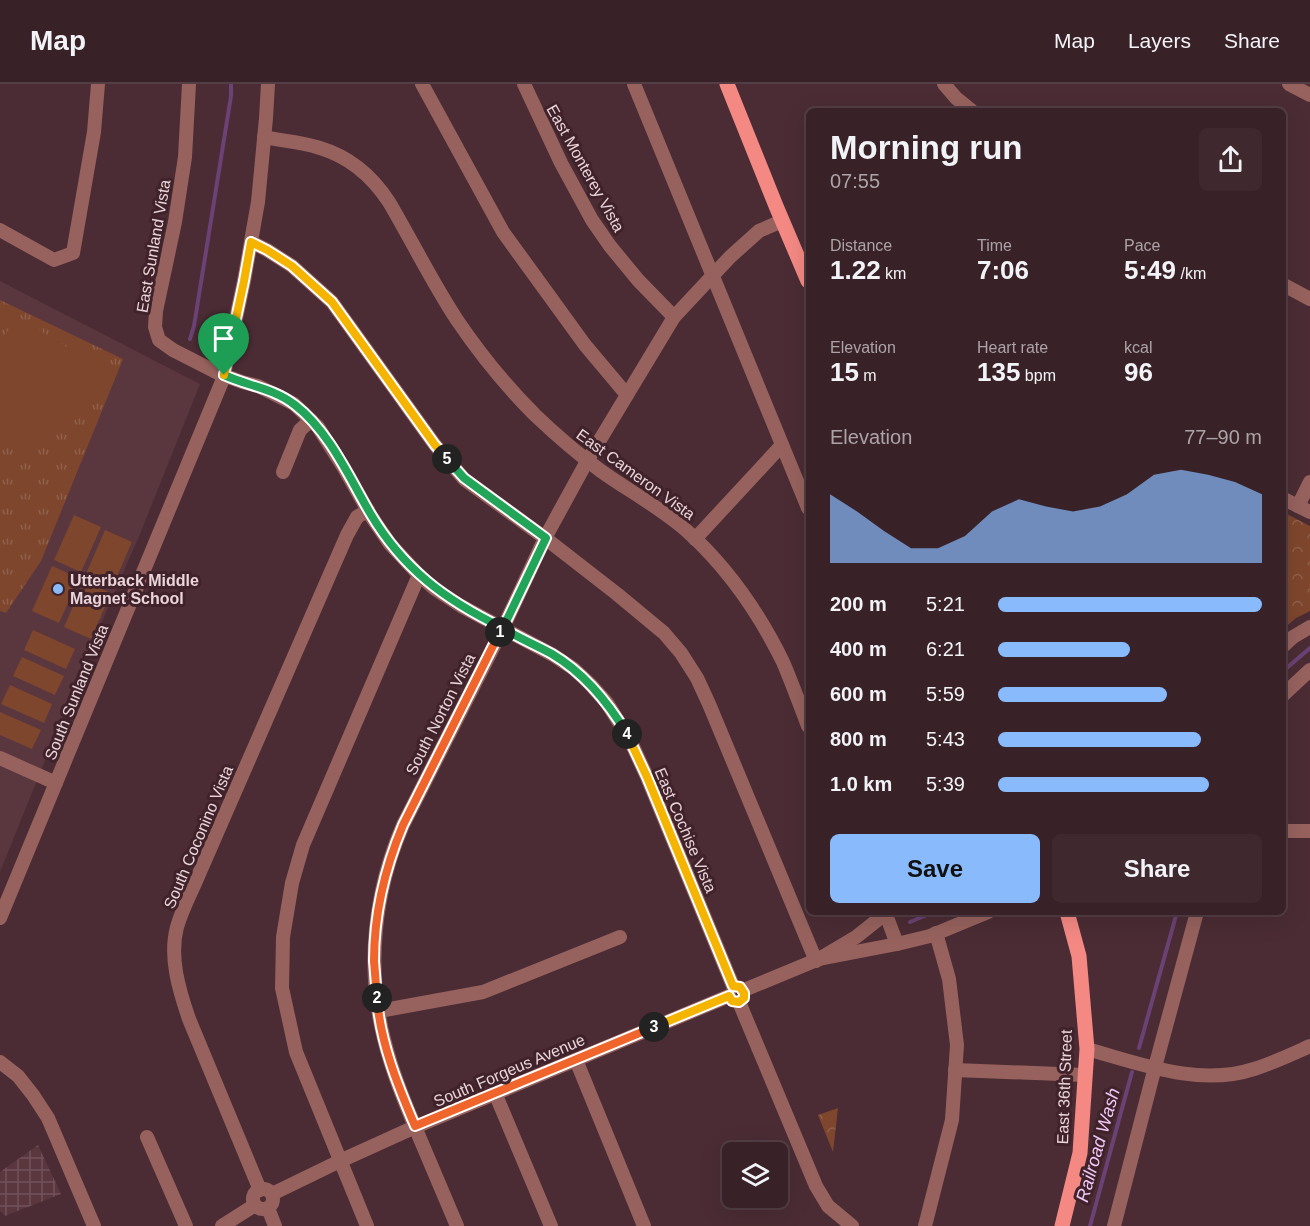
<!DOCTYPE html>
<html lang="en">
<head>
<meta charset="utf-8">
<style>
	:root { --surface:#382127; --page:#3f292f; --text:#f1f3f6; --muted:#aba3a7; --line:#523e44; --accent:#88bafc }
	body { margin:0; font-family:Helvetica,sans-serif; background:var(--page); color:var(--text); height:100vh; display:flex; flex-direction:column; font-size:22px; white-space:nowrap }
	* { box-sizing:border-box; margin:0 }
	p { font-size:20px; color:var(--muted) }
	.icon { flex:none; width:33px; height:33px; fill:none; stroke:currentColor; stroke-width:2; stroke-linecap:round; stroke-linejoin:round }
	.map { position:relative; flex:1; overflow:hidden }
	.sheet { position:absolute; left:806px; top:24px; width:480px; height:807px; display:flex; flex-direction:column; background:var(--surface); border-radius:9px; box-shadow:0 6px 24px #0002,0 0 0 2px var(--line) }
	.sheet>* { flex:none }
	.controls { position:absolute; left:722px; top:1058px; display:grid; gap:12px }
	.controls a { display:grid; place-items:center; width:66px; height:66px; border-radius:9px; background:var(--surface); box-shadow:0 6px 24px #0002,0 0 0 2px var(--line); font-size:30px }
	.pin { position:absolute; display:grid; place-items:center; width:51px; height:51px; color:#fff; margin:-62px -26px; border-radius:50% 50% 50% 0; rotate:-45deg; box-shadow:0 0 6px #0007 }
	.pin .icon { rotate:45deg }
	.km { position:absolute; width:30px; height:30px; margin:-15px; border-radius:50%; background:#222; color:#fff; font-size:16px; line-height:30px; text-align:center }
	.round { display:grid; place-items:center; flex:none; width:63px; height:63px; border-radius:9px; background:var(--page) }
	.headline { display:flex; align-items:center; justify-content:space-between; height:102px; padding:0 24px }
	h1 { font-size:33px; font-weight:800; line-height:45px }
	.metrics { display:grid; grid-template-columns:repeat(3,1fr); gap:9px; height:102px; padding:6px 24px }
	.metrics div { display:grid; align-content:center }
	.metrics b { font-size:26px; font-weight:800 }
	.metrics small { font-size:16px; font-weight:400 }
	.metrics p { font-size:16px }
	.chart { height:168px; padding:12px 24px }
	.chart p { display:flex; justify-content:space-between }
	.chart svg { width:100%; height:108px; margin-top:6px; fill:var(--accent); opacity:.7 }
	.button { display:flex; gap:12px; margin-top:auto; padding:12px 24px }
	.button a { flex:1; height:69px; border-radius:9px; background:var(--accent); color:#111; font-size:24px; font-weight:800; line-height:69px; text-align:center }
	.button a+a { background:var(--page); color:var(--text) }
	ul { padding:0 24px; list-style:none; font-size:20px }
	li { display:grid; grid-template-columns:96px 72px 1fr; align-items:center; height:45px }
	li i { height:15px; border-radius:8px; background:var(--accent) }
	header { display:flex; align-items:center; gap:36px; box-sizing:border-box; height:84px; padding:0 30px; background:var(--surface); border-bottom:2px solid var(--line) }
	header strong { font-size:28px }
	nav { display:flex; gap:33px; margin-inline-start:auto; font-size:21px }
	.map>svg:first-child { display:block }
</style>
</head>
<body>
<header>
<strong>Map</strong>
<nav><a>Map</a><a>Layers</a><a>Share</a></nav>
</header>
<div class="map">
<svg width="1310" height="1142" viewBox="0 0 1310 1142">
	<defs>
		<pattern id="industrial-grid" width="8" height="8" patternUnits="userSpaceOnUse" patternTransform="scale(1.5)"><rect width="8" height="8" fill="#5a363f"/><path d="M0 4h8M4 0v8" fill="none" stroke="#72525a"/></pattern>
		<pattern id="grass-tufts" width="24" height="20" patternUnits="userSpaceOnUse" patternTransform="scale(1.5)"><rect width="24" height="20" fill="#7e462d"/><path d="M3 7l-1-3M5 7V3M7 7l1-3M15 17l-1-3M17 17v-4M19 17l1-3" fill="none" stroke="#90604b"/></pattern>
		<pattern id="park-crowns" width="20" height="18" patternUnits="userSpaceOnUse" patternTransform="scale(1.5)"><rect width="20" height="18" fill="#7e462d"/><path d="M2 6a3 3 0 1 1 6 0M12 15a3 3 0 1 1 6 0" fill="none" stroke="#90604b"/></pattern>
	</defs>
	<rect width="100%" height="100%" fill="#4b2c34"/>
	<polygon fill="#5a363f" points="0,197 200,300 140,450 91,563 0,788"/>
	<polygon fill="url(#industrial-grid)" points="38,1061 61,1110 5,1132 0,1127 0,1088"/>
	<polygon fill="url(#grass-tufts)" points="0,216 123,275 41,477 6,529 0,527"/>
	<g fill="url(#park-crowns)">
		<polygon points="1283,428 1310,442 1310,527 1296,534 1283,545"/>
		<polygon points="838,1024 833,1068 818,1031"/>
	</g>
	<g fill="#7e462d">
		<polygon points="18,233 99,283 104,287 104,293 17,370 6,351 0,334 0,263 2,255"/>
		<polygon points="74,431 101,443 81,488 54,476"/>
		<polygon points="105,446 132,458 112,504 85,492"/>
		<polygon points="52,482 79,494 59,539 32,527"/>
		<polygon points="84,497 111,509 91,555 64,543"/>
		<polygon points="33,546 75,565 66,585 24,566"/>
		<polygon points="22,573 64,592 55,611 13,592"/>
		<polygon points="10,601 52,620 44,639 1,620"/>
		<polygon points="0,628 41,646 32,665 0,651"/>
	</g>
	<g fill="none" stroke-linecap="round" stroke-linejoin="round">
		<g stroke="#6b4275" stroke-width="4">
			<polyline points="190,255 194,242 231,12 231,0"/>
			<polyline points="1282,588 1310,564"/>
			<polyline points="910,838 934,828"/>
			<polyline points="1139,964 1177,828"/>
			<polyline points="1090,1142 1132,988"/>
		</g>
		<g stroke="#97625e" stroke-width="14">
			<polyline points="189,0 185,73 175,138 156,227 155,243 159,256 173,266 218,289 242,298 258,302 294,320 318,343 344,384 371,432 390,460 419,491 435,505 461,522 553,571 574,585 590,600 607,619 630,656 647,693 733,902"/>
			<polyline points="422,0 503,148 585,261 627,311"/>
			<polyline points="524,0 561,79 592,136 610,162 638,196 674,233"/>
			<polyline points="634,0 808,424"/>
			<polyline points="944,0 956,14 972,27"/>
			<polyline points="1289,0 1310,11"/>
			<path d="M264,53C283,57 302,58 320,64C350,73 372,92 389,118C412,157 432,198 457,236C480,270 507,303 535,331C556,351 578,370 601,387C629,407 661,424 687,447C728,484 759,529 783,578C792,599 800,621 808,642"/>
			<polyline points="0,146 54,176 73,169 94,48 98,0"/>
			<polyline points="251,158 267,166 292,182 332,218 435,361 464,395 545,454 617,510 664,549 681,569 697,594 709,620 816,877"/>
			<polyline points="1282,200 1310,215"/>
			<polyline points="283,388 300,346 311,336"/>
			<polyline points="1282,414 1310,428"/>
			<polyline points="1298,422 1310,398"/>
			<polyline points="695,455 782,361"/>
			<polyline points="1282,563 1293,553 1310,543"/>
			<polyline points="1282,612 1310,586"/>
			<polyline points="0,674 56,699"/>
			<polyline points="1282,746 1288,747 1310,747"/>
			<polyline points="885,828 897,860"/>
			<polyline points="0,834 223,295 244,197 258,118 266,34 268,0"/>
			<polyline points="819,875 897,860 930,852 988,828"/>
			<polyline points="744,906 819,875 856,853 885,830 889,828"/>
			<polyline points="739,918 816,1102 828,1122 852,1142"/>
			<polyline points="379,927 483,908 620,853"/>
			<path d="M1087,965C1141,980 1199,1003 1254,985C1273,979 1292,970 1310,962"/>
			<polyline points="576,976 644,1142"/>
			<polyline points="0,978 18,992 33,1011 48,1034 94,1142"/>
			<polyline points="955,986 1085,991"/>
			<polyline points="495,1009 551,1142"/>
			<polyline points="147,1053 186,1142"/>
			<circle cx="263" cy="1115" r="10"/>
			<path d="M260,1106L189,935C179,906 169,873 177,843C182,825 192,807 199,790L347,451L357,433L368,426"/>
			<polyline points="272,1110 340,1077 415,1043 729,912"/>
			<polyline points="268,1124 275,1142"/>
			<polyline points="222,1142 255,1121"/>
			<polyline points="367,1142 296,968 282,904 283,853 292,799 303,761 419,491"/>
			<path d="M457,1142C444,1111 431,1080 418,1050C405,1019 392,988 384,955C366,884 374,808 403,741L503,544L545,454L586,379L674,233L730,173L759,147L782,137"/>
			<polyline points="925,1142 952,1036 957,961 949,895 936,849"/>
			<polyline points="1114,1142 1155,983 1197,828"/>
		</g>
		<g stroke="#f48984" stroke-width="15">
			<polyline points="727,0 776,122 808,197"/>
			<polyline points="1062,1142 1080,1069 1087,965 1079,872 1067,828"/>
		</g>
	</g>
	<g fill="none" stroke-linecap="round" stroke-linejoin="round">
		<g stroke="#fff" stroke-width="12">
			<path id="split-1" d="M224,291C248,302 273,304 295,321C329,347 349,393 370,429C403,485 445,516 503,544L500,548"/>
		</g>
		<g stroke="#fff" stroke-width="12">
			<path id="split-2" d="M377,914C376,902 375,889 374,877C374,830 385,784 403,741L500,548"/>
		</g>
		<g stroke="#fff" stroke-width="12">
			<path id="split-3" d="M377,914C380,958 398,1002 415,1042L654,943"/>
		</g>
		<g stroke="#fff" stroke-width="12">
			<polyline id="split-4" points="627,650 647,693 733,902 740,903 744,909 744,914 739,918 732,917 729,912 654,943"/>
		</g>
		<g stroke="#fff" stroke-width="12">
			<path id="split-5" d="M447,375L464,394L546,454L503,544C518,554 536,561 552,570C584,589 608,618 627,650"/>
		</g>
		<g stroke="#fff" stroke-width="12">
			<polyline id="split-6" points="224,291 244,197 251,158 267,166 292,182 332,218 435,361 447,375"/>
		</g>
		<use href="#split-1" stroke="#22a559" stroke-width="8"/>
		<use href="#split-2" stroke="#f0652b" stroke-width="8"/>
		<use href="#split-3" stroke="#f0652b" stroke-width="8"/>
		<use href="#split-4" stroke="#f5b400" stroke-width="8"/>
		<use href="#split-5" stroke="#22a559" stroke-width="8"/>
		<use href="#split-6" stroke="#f5b400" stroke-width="8"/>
	</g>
	<circle fill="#88bafc" stroke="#40222a" stroke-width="2" cx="58" cy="505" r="6"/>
	<g text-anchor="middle" stroke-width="6" stroke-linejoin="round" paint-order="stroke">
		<g font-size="16" fill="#ead5da" stroke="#40222a">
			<text transform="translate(586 84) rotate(61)" y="6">East Monterey Vista</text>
			<text transform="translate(153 162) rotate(-80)" y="6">East Sunland Vista</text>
			<text transform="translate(636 390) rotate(36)" y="6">East Cameron Vista</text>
			<text transform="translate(76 608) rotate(-68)" y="6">South Sunland Vista</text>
			<text transform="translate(440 630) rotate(-63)" y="6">South Norton Vista</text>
			<text transform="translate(686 746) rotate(67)" y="6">East Cochise Vista</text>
			<text transform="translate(198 753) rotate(-67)" y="6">South Coconino Vista</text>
			<text transform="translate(509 986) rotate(-23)" y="6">South Forgeus Avenue</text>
			<text transform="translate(1064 1003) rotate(-88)" y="6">East 36th Street</text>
		</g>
		<g font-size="16" font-weight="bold" fill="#ead5da" stroke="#40222a" text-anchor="start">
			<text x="70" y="502">Utterback Middle<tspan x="70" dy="18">Magnet School</tspan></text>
		</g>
		<g font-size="18" font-style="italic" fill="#efcaf9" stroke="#40222a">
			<text transform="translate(1098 1061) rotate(-74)" y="6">Railroad Wash</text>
		</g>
	</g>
</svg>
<div class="controls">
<a><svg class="icon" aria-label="layers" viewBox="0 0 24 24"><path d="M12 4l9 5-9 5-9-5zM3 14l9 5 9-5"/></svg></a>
</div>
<div class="pin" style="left:224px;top:291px;background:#1e9e55"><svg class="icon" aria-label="arrive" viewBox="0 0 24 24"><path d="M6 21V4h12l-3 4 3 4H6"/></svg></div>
<b class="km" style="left:500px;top:548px">1</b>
<b class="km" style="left:377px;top:914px">2</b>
<b class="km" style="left:654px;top:943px">3</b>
<b class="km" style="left:627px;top:650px">4</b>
<b class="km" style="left:447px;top:375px">5</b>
<section class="sheet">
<div class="headline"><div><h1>Morning run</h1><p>07:55</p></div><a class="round"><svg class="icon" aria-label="share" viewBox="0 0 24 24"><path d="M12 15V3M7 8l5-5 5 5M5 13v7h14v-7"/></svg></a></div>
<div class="metrics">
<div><p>Distance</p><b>1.22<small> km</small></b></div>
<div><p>Time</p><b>7:06</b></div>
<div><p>Pace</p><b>5:49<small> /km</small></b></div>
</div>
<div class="metrics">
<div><p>Elevation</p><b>15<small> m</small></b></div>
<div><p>Heart rate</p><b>135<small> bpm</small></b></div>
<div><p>kcal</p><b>96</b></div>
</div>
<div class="chart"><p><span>Elevation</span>77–90 m</p>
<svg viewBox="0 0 160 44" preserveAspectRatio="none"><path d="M0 44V16L10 23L20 31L30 38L40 38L50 33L60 23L70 18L80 21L90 23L100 21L110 16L120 8L130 6L140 8L150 11L160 16V44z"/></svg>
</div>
<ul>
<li><b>200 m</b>5:21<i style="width:100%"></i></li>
<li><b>400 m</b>6:21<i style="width:50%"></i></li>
<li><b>600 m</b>5:59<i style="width:64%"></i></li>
<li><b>800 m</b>5:43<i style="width:77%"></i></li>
<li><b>1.0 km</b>5:39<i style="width:80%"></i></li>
</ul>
<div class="button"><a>Save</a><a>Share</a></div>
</section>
</div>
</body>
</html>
